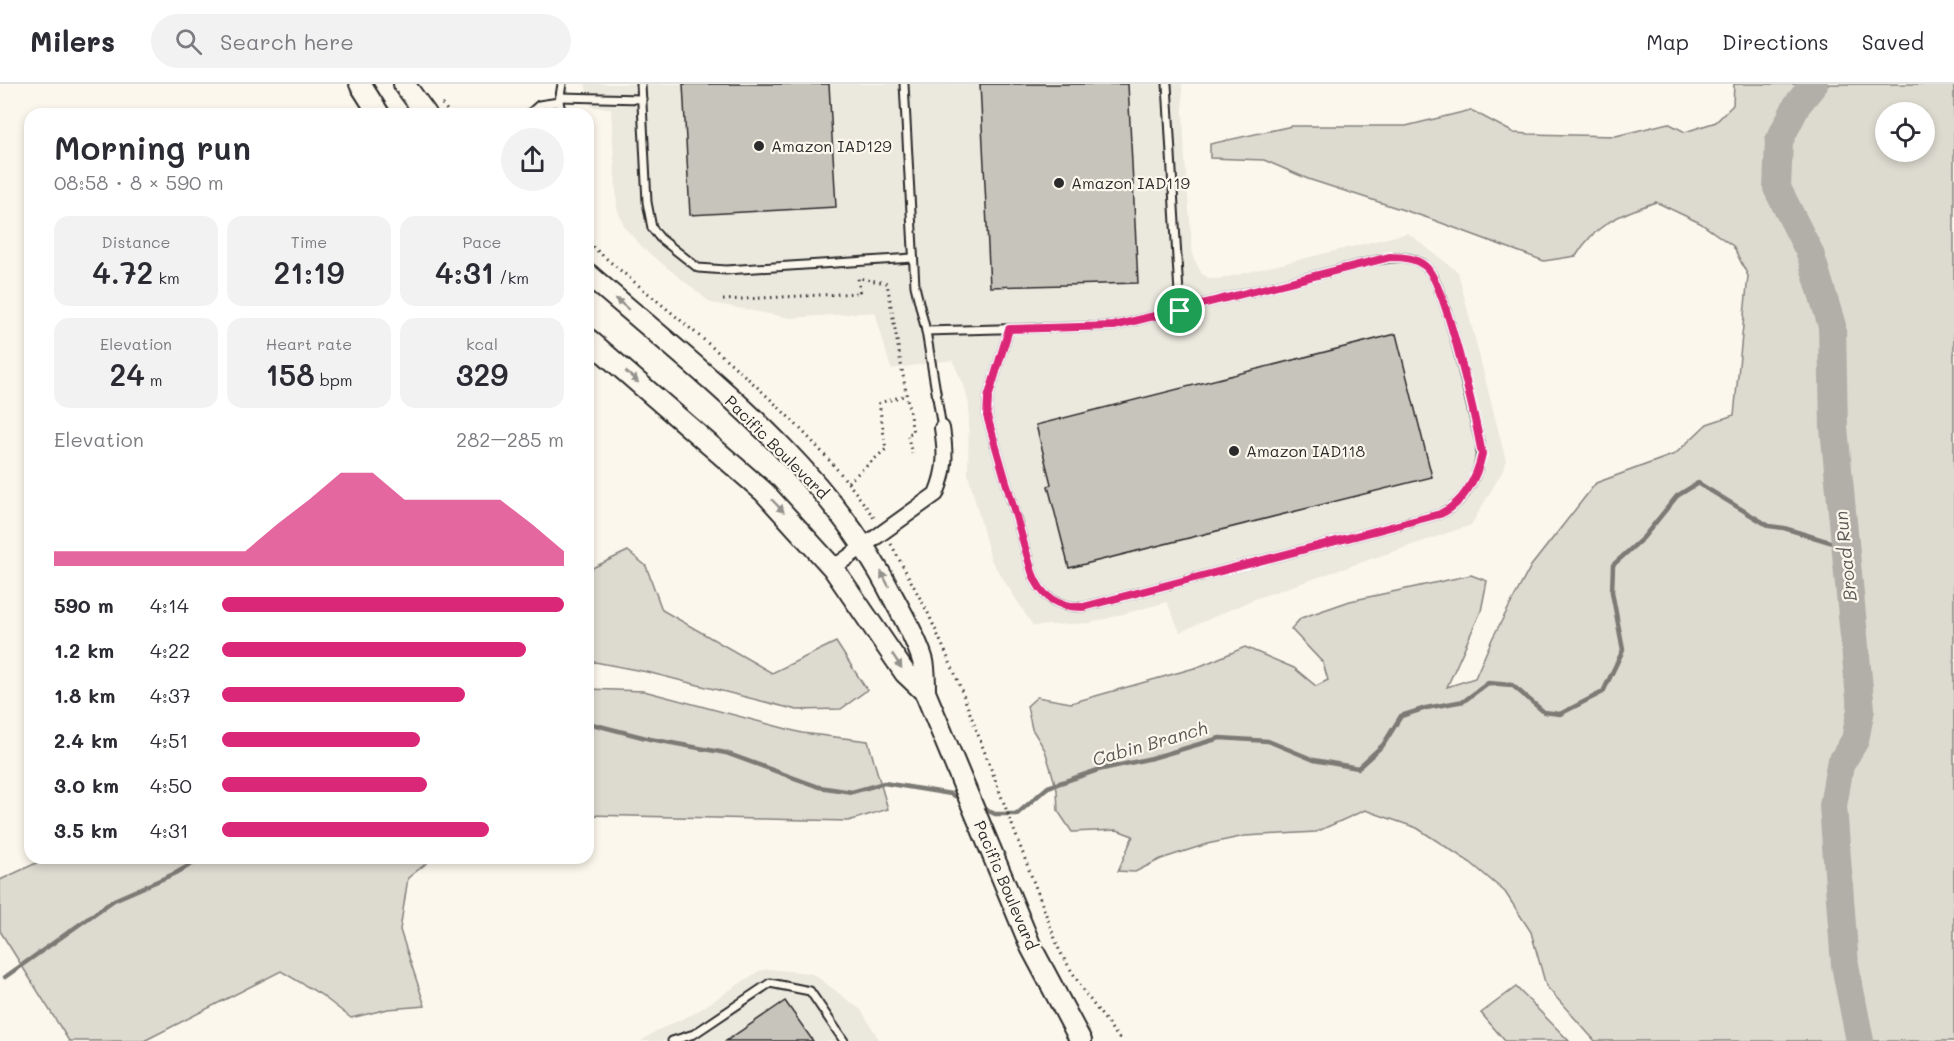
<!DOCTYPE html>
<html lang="en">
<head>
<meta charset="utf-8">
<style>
	:root { --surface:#fff; --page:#f2f2f3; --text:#2b2b33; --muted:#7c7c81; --line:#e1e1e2; --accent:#db2777 }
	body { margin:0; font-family:Mali,sans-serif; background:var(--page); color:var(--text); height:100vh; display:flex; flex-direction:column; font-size:22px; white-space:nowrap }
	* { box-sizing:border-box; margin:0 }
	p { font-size:20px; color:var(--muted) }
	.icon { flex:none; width:33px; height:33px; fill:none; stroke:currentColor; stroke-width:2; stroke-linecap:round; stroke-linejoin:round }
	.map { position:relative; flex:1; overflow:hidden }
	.side { position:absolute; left:24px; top:24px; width:570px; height:756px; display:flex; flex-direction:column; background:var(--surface); border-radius:18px; box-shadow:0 3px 9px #0003 }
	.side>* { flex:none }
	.tools { position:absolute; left:1875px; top:18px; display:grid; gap:12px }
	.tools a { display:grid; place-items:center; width:60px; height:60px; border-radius:50%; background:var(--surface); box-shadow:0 3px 9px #0003; font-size:30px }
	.pin { position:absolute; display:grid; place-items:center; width:51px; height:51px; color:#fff; margin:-26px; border:3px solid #fff; border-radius:50%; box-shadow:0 2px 6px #0007 }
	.round { display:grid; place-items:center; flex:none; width:63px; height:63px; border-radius:32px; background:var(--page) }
	.headline { display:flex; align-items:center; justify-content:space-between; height:102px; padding:0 30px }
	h1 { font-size:33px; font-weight:600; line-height:45px }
	.metrics { display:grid; grid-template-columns:repeat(3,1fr); gap:9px; height:102px; padding:6px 30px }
	.metrics div { display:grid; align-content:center; border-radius:15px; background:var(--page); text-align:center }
	.metrics b { font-size:30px; font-weight:600 }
	.metrics small { font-size:16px; font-weight:400 }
	.metrics p { font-size:16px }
	.chart { height:168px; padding:12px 30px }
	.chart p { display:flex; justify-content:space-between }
	.chart svg { width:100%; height:108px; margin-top:6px; fill:var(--accent); opacity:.7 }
	ul { padding:0 30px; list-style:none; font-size:20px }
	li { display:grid; grid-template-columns:96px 72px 1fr; align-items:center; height:45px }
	li i { height:15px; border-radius:8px; background:var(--accent) }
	header { display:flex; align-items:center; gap:36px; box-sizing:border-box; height:84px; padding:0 30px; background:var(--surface); border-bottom:2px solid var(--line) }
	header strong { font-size:28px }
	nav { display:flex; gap:33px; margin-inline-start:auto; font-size:21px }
	.search { width:420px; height:54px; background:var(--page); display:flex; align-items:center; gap:15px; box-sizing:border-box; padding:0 21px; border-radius:33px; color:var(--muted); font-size:22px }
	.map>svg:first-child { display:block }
</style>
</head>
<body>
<header>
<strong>Milers</strong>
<div class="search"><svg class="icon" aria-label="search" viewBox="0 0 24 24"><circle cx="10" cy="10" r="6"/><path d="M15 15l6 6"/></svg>Search here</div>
<nav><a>Map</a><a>Directions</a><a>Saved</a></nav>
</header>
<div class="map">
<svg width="1954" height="957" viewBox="0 0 1954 957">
	<rect width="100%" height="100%" fill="#fbf7ec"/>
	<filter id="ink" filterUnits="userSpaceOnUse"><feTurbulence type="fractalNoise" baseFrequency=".0167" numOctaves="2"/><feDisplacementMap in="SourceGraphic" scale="12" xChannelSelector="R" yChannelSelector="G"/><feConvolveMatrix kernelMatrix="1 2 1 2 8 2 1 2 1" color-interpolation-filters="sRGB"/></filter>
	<g filter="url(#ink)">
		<g fill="#ebe8de">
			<polygon points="585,0 1182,0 1185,78 1193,173 1202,190 1210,195 1220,195 1408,149 1458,188 1506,377 1505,383 1471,441 1254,515 1180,548 1167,518 1090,539 1033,542 991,476 968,390 969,321 964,301 952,276 891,285 875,228 791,234 711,219 644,165 625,144 617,124 611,24 591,23"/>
			<polygon points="768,885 809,889 816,892 861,926 880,957 641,957 656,947 693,930 759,887"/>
		</g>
		<g fill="#dddad0" stroke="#84827e" stroke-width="1.5" fill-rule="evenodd">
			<path d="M1734,0H1954V957H1595L1546,902L1531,848L1505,808L1471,779L1417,744L1365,726L1316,748L1245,752L1207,760L1161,775L1135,788L1118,787L1133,752L1117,746L1072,748L1058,727L1057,706L1045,666L1032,645L1027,622L1037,613L1071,619L1198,583L1245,563L1294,584L1316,602L1328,596L1323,579L1291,545L1301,534L1350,517L1471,491L1487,497L1481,527L1447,603L1475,594L1493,553L1531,482L1596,399L1675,370L1707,340L1734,331L1748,192L1733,162L1700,139L1656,118C1621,130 1596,139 1576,172L1544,177L1428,134L1308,95L1264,76L1210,74V60L1292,42H1406L1471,26L1514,49L1529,50L1616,52L1668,39L1685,48L1716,38L1733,21ZM1924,28V68H1886V28Z"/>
			<polygon points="628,467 646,482 662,526 772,589 836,558 867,606 841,625 797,626 647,588 595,578 588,580 588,486"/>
			<polygon points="588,605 644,607 802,649 868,657 888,725 848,737 588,731"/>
			<polygon points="47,774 433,774 408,794 400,846 425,922 388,925 351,934 320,910 281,887 144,957 69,957 0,847 0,796"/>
			<polygon points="1516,903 1569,957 1505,957 1481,929"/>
		</g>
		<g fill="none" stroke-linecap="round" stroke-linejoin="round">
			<g stroke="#7b7a75" stroke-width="4.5">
				<polyline points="588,639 650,655 726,669 819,703 852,708 884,699 951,710 961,715"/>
				<polyline points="980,723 995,730 1017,730 1048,703 1098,686 1152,674 1220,654 1268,657 1314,676 1358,684 1383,661 1401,632 1426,624 1464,617 1488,599 1512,601 1544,628 1560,630 1603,608 1623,566 1612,508 1613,481 1643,454 1677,412 1698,399 1769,442 1784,444 1846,463"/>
				<polyline points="5,893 114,816 176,789 202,774"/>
			</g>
			<polyline stroke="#b1afa7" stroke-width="28" points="1814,0 1797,21 1779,57 1777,104 1810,169 1832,242 1834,344 1861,625 1855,656 1840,681 1833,722 1845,881 1860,957"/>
		</g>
		<g fill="#c7c4bc" stroke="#2b2b2b" stroke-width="1.5">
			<polygon points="683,0 829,0 836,123 690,131"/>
			<polygon points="980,0 1128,0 1138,199 990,203"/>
			<polygon points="1396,250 1432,393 1069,484 1048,402 1051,400 1036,341"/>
			<polygon points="785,917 813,957 726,957"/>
		</g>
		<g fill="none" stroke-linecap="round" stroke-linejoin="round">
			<g stroke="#2b2b2b" stroke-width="11">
				<g id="service">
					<polyline points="641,0 647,118 652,144 660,154 698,184 726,186 913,174"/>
					<polyline points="904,0 915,202 926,247 942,344"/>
					<polyline points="1167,0 1180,227"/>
					<polyline points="560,13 642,15"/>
					<polyline points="529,30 539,21 559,18"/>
					<polyline points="562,30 559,18 562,0"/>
					<path d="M926,247L1114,242L1377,176C1394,173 1412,170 1426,183C1447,202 1471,325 1480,359C1484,386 1465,419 1440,430L1083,523C1056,523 1041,513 1032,488L987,332L988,314L1009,245"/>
					<polyline points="672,957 694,950 770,899 810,907 844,957"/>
				</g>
			</g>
			<g stroke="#2b2b2b" stroke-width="18">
				<path id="minor" d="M833,484L936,410C946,386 946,370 942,344"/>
			</g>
			<g stroke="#2b2b2b" stroke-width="24">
				<g id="secondary">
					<polyline points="360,0 379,30"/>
					<polyline points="404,0 426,30"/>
					<path d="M588,190C699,287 826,380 894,515C904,534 917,556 923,577C925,586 925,598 925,608L1031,863L1081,957"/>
					<polyline points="588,255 764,408 833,484 905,589 925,608"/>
				</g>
			</g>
			<g stroke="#2b2b2b" stroke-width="3" stroke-dasharray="1.5 4.5" stroke-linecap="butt">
				<polyline points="442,20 450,30"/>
				<path d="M588,159C686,243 804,329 876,437"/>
				<polyline points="723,216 860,209 858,194 887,199 913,349 907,350 912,370"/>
				<polyline points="848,398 886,365 879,319 907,311"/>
				<polyline points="891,460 928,529 956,592 1060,868 1085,909 1121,957"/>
			</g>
			<use href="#service" stroke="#fbf7ec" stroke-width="7"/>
			<use href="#minor" stroke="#fbf7ec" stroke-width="14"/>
			<use href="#secondary" stroke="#fbf7ec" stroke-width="20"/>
		</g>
		<defs><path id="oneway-solid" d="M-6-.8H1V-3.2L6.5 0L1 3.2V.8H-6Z" transform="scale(1.5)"/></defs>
		<g fill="#93918c">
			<use href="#oneway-solid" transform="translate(622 220) rotate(-139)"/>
			<use href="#oneway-solid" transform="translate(632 293) rotate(41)"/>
			<use href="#oneway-solid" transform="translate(778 422) rotate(46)"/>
			<use href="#oneway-solid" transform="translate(885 495) rotate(-117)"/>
			<use href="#oneway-solid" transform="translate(897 577) rotate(57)"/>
		</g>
	</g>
	<g fill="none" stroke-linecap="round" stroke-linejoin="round" filter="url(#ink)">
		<g stroke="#fff" stroke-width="12">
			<path id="route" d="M1390,173C1403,173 1415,174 1425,182C1446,199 1476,338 1482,370C1477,394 1463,420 1440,430L1083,523C1056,523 1041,513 1032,488L987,332L988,314L1009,245L1114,242Z"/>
		</g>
		<use href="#route" stroke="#db2777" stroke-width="8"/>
	</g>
	<g fill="#2b2b2b" stroke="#fbf7ec" stroke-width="2">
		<circle cx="759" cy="62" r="6"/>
		<circle cx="1059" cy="99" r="6"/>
		<circle cx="1234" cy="367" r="6"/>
	</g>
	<g text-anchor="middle" stroke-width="4.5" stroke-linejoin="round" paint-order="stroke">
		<g font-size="16" fill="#2b2b2b" stroke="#fbf7ec" text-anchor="start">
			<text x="771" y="68">Amazon IAD129</text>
			<text x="1071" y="105">Amazon IAD119</text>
			<text x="1246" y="373">Amazon IAD118</text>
		</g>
		<g font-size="16" fill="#2b2b2b" stroke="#fbf7ec">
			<text transform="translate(777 363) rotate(45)" y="6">Pacific Boulevard</text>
			<text transform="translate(1006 801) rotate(67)" y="6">Pacific Boulevard</text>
		</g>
		<g font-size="18" font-style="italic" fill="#5a5956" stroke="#fbf7ec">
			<text transform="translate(1846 472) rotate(-96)" y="6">Broad Run</text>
			<text transform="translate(1150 660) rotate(-16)" y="6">Cabin Branch</text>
		</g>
	</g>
</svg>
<div class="tools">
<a><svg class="icon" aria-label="locate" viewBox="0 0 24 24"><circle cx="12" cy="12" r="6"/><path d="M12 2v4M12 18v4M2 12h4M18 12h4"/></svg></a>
</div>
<div class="pin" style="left:1180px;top:227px;background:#1e9e55"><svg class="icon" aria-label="arrive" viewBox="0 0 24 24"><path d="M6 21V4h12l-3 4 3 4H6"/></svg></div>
<section class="side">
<div class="headline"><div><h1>Morning run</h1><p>08:58 · 8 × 590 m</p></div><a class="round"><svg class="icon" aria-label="share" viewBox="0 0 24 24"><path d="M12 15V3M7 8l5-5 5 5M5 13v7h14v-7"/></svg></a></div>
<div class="metrics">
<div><p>Distance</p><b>4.72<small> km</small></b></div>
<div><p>Time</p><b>21:19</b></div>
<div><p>Pace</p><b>4:31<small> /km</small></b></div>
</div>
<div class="metrics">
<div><p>Elevation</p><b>24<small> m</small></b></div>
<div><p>Heart rate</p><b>158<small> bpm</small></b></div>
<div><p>kcal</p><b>329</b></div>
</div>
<div class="chart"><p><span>Elevation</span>282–285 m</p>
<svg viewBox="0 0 160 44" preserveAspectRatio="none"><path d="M0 44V38L10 38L20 38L30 38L40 38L50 38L60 38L70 27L80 17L90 6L100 6L110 17L120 17L130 17L140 17L150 27L160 38V44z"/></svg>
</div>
<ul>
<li><b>590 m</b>4:14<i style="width:100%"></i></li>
<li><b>1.2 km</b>4:22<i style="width:89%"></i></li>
<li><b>1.8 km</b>4:37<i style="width:71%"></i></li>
<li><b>2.4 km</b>4:51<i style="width:58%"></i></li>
<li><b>3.0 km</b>4:50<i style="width:60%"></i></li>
<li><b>3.5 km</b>4:31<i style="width:78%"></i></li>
</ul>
</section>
</div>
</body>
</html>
